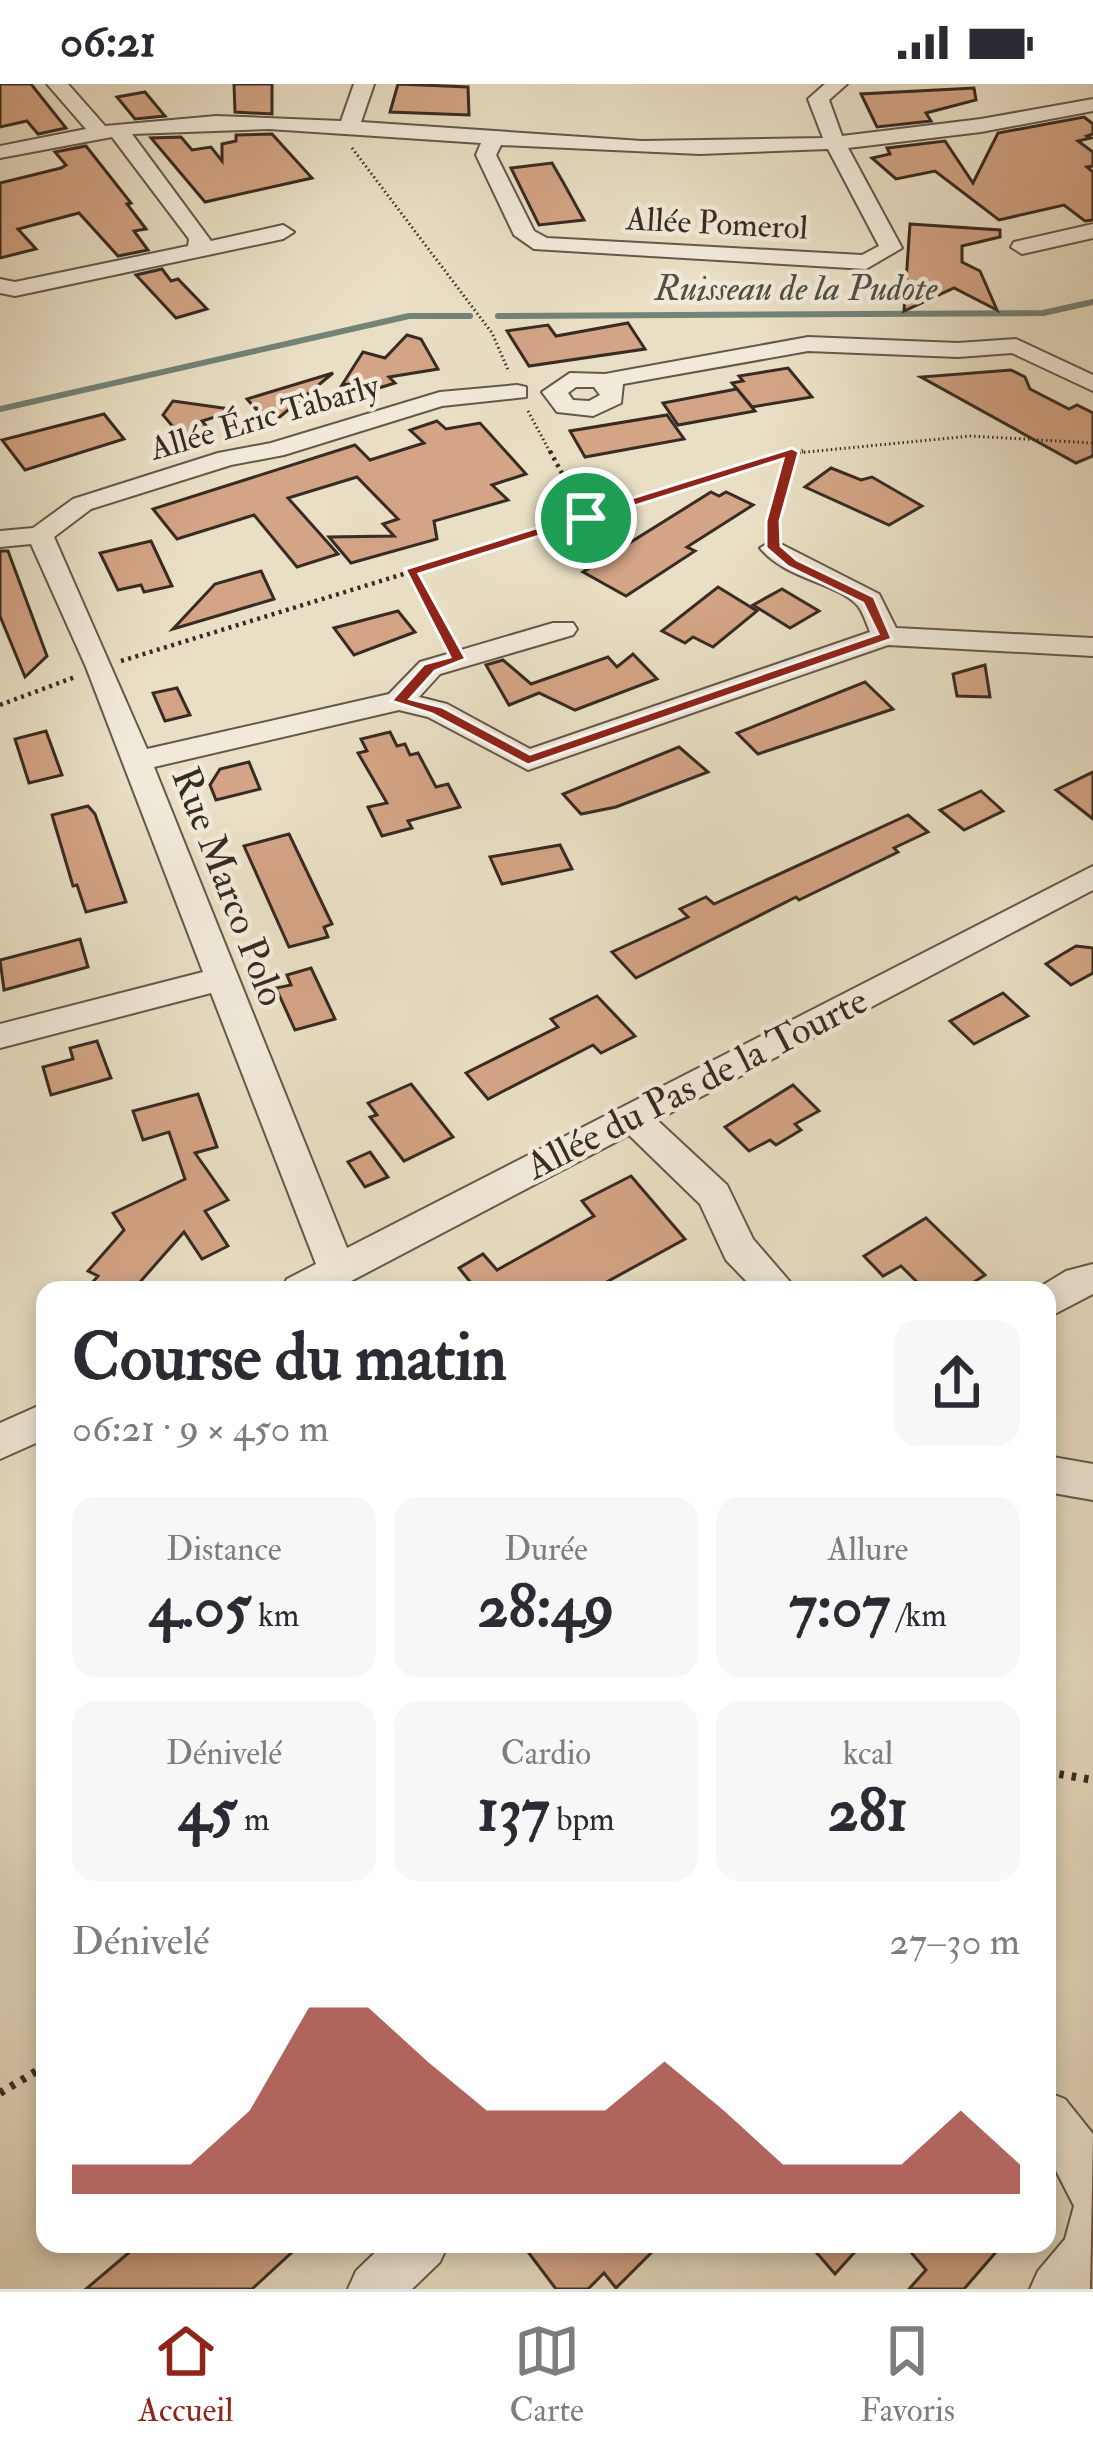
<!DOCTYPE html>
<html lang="fr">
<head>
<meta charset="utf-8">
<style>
	:root { --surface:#fff; --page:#f7f7f7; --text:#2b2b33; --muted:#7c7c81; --line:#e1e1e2; --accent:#8f2418 }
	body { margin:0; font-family:"IM FELL Double Pica",serif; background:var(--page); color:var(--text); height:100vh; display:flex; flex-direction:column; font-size:45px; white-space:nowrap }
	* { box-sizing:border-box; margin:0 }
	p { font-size:39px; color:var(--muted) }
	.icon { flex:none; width:66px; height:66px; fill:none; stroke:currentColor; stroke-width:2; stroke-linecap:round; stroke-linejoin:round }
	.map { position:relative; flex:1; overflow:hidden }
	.details { position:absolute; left:36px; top:1197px; width:1020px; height:972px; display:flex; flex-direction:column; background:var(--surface); border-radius:24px; box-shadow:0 6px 18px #0003 }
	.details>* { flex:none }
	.pin { position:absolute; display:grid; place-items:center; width:102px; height:102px; color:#fff; margin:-51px; border:6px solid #fff; border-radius:50%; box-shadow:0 3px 12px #0007 }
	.round { display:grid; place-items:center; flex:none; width:126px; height:126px; border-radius:24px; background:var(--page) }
	.overview { display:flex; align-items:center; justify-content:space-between; height:204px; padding:0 36px }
	h1 { font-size:66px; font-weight:800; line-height:90px }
	.figures { display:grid; grid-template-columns:repeat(3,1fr); gap:18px; height:204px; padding:12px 36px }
	.figures div { display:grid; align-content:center; border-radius:24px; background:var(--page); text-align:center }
	.figures b { font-size:60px; font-weight:800 }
	.figures small { font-size:33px; font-weight:400 }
	.figures p { font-size:33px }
	.chart { height:336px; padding:24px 36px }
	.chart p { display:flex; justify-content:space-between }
	.chart svg { width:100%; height:216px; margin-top:12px; fill:var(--accent); opacity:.7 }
	.status { display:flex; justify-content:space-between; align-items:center; height:84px; padding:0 60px; background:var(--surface); direction:ltr }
	.status svg { height:33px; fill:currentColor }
	.tab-bar { display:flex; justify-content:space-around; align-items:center; height:168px; border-top:3px solid var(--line); background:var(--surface); font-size:33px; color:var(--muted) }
	.tab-bar a { display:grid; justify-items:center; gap:6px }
	.tab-bar .active { color:var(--accent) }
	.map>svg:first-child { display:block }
</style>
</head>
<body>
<div class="status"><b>06:21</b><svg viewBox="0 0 49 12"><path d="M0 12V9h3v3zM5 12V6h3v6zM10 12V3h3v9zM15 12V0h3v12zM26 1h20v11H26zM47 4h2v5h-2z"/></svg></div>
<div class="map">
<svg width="1093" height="2205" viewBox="0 0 1093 2205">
	<rect width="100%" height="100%" fill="#e9dfc4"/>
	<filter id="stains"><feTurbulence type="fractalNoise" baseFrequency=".00167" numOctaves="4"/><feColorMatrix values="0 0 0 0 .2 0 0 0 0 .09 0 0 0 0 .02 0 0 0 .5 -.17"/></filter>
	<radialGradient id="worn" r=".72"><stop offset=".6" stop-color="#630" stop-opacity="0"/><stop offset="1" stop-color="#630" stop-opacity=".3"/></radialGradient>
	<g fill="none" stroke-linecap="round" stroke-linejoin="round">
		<g stroke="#728378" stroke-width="6">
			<polyline points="498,232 1043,229 1093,218"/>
			<polyline points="0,325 409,232 470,232"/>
		</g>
	</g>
	<g fill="#d3a485" stroke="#382b23" stroke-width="3">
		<polygon points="0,0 31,0 66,44 38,50 27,37 0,43"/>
		<polygon points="234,0 272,0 272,30 235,28"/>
		<polygon points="398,0 468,3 469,31 390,28"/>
		<polygon points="974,4 976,16 926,29 931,37 877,43 861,10"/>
		<polygon points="145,8 165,32 135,35 117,13"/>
		<polygon points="1084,33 1093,40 1093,50 1087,52 1091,54 1078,57 1093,68 1093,82 1087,83 1093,88 1093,136 1085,137 1064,121 999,136 935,87 896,95 872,74 890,70 887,64 945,57 973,99 998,49"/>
		<polygon points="272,50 312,94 205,118 151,54 181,53 192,66 211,63 222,77 222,60 236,57 236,51"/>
		<polygon points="86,62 131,119 127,120 146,145 134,147 148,166 118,172 79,129 18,145 36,165 0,174 0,99 61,84 66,81 55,68"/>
		<polygon points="552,79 563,98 584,136 539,141 511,84"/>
		<polygon points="910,140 1000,146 1000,153 962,162 962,178 980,187 997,226 954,204 904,227"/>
		<polygon points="162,185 171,197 178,195 207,225 176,234 136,191"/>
		<polygon points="628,239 645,265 529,282 507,247 548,241 556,252"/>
		<polygon points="407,251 421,255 438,285 389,293 395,299 366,308 357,299 342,301 363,268 385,274"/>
		<polygon points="788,284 812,313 752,323 732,299 743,297 739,292"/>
		<polygon points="1011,286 1025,293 1030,305 1069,325 1077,321 1093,329 1093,372 1076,379 921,293"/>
		<polygon points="333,289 270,341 247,315"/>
		<polygon points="737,305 755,327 678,341 663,319"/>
		<polygon points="173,317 237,326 202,337 213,350 180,351 163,331"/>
		<polygon points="104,330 124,355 25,386 2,356"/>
		<polygon points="667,331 684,355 585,373 570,347"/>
		<polygon points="437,337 446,345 480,339 526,390 492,401 508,416 434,437 437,455 351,479 329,453 394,452 383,440 398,435 357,393 288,414 338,470 297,483 254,431 177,455 153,425 355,361 370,376 424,359 410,346"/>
		<polygon points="831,384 861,396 872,393 922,422 889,441 805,403"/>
		<polygon points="711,408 719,412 726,408 753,421 687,463 695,467 626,512 583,488"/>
		<polygon points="151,457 172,502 144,508 141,501 118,506 100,469"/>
		<polygon points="0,467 8,467 47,572 25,593 0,532"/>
		<polygon points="261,487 274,515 173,545 215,500"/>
		<polygon points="718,503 757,527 713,563 693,553 685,559 662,547"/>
		<polygon points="782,505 819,527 790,544 753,521"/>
		<polygon points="398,527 415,548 354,571 334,544"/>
		<polygon points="633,570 657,595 575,626 539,609 509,621 486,581 503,576 531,600 608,573 617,583"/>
		<polygon points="985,581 990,613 957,612 953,590"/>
		<polygon points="865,598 893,625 758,670 737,649"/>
		<polygon points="177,604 190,631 165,637 153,609"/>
		<polygon points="46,647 62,691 29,699 15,655"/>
		<polygon points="390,648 397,662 405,660 410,671 418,669 436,703 448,700 460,723 408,737 412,744 382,752 368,723 387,719 358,669 367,667 361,655"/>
		<polygon points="679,663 708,688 616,723 581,730 563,710"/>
		<polygon points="249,678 260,705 216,716 210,701 220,685"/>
		<polygon points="1093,688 1093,735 1056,706"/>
		<polygon points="981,707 1003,727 964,746 940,726"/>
		<polygon points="88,722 95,730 126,818 86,828 77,801 73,802 52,731"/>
		<polygon points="908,731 928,748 894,764 898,768 799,816 796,813 636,894 612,868 688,833 680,825 706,813 714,820"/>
		<polygon points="289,750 332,840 324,843 328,853 289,863 244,762"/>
		<polygon points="560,761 572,785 502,800 490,773"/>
		<polygon points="80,855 88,883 4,906 0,876"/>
		<polygon points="1076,862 1093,864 1093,889 1071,901 1046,880"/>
		<polygon points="311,884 335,935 295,946 276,904 291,901 287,891"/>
		<polygon points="1003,909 1028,932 974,960 950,937"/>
		<polygon points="597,912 635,952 601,969 593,961 488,1015 466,989 558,943 551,935"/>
		<polygon points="97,957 111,994 51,1011 43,983 73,975 70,964"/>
		<polygon points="411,1000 453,1053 404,1077 370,1033 377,1031 368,1019"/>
		<polygon points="793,1001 819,1027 795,1040 801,1046 776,1061 770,1056 749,1067 725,1043"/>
		<polygon points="198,1010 217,1063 195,1069 228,1116 205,1127 228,1162 202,1175 184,1148 133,1206 86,1206 98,1192 88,1187 124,1146 113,1129 185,1095 169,1048 143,1056 133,1027"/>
		<polygon points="370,1068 388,1093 365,1103 348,1078"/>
		<polygon points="631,1092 685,1155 592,1206 463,1206 472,1200 459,1184 483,1170 497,1186 594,1132 582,1117"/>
		<polygon points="926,1134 985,1191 961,1206 925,1206 901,1182 883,1192 864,1172"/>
		<polygon points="139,2160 301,2160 252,2205 86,2205"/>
		<polygon points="522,2160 660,2160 616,2204 604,2189 588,2205 556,2205"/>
		<polygon points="809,2160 862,2160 835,2190"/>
		<polygon points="904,2160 1003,2160 964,2205 909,2205 926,2186"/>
	</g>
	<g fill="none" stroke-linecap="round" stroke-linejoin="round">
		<g stroke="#64584b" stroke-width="4">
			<g id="street">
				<path d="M47,0H68L105,42L216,32L341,37L354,0H374L361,38L642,57L823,54L808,15L825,0H847L829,16L842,52L981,35L1093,15V27L981,48L848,64L902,164L866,185L534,165L514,151L476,71L481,59L269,45L132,50L211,157L283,141L294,148L283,155L15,212L0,209V195L15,198L188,162L189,155L112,53L0,74V62L86,45ZM501,61L700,70L828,65L879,162L862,171L547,154L534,147L496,71Z"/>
				<polygon points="1093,140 1093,154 1022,170 1011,163 1014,158"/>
				<path d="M808,253L958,259L1016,255L1093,291V307L1012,269L958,273L808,267L623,300L621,319L593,332L557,328L542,308L570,289L605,290ZM576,303H594L600,311L589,317L573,316L568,309Z"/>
				<path d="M517,301L526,303V313L442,322L284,371L231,381L91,425L54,453L147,665L389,610L420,578L553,539H573L577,545L573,551L440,590L419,613L447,620L530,665L870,548C867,541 863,528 858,522C837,498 786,496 760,464L773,456L879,510L896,544L1093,554V572L888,561L528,686L428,633L399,626L154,683L347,1164L1093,782V806L657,1036L727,1101L753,1155L797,1206H755L726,1176L700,1120L629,1051L334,1206H281L287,1195L316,1180L211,909L0,964V940L203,888L86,583L31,460L0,463V447L33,444L73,415L218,369L271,359L440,308Z"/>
				<polygon points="1093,1180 1093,1210 1047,1234 1047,1206 1035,1206 1066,1187"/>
				<polygon points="45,1319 45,1355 0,1375 0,1339"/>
				<polygon points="1047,1372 1093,1380 1093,1416 1047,1408"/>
				<polygon points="1047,2008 1065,2015 1093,2050 1090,2205 1030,2205 1038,2187 1065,2155 1074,2122 1047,2069"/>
				<polygon points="384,2160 448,2160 440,2178 412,2205 348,2205 356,2187"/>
			</g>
		</g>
		<g stroke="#382b23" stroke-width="3" stroke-dasharray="1.5 3" stroke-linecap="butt">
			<polyline points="352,64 492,249 509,288"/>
			<polyline points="528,327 551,370"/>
			<polyline points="786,370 971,352 1093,359"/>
		</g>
		<g stroke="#382b23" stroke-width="4.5" stroke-dasharray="3 4.5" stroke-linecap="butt">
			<polyline points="550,367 586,434"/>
			<polyline points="773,442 792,368"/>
			<polyline points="411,489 448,556"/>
			<polyline points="121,577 803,367"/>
			<polyline points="0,621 75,593"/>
		</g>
		<g stroke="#382b23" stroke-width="8" stroke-dasharray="4.5 8" stroke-linecap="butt">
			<polyline points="1047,1688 1093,1696"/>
			<polyline points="0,2009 45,1982"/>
		</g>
		<use href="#street" fill="#f1ead9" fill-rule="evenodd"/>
	</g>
	<path fill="#8f2418" stroke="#fff" stroke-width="3" fill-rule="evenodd" d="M792,364L799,368L780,437L781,462L797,476L874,513L892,555L528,681L432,630L391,617L424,580L450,573L405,485ZM783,375L766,437V464L787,482L863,519L878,550L530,670L442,623L410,615L435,587L466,575L419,490Z"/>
	<g text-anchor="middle" stroke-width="9" stroke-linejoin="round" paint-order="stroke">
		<g font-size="33" fill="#382b23" stroke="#f1ead9">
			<text transform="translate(717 138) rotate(3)" y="12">Allée Pomerol</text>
			<text transform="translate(264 332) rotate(-16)" y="12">Allée Éric Tabarly</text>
		</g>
		<g font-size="36" font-style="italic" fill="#505046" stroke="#f1ead9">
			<text x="796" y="216">Ruisseau de la Pudote</text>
		</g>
		<g font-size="39" fill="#382b23" stroke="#f1ead9">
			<text transform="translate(230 802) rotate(69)" y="14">Rue Marco Polo</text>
			<text transform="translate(696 998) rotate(-27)" y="14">Allée du Pas de la Tourte</text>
		</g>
	</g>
	<rect width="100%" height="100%" filter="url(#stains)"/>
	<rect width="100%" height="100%" fill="url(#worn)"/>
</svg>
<div class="pin" style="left:586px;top:434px;background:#1e9e55"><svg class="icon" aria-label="arrive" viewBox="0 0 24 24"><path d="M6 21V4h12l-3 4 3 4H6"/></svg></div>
<section class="details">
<div class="overview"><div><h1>Course du matin</h1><p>06:21 · 9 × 450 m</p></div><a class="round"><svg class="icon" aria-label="share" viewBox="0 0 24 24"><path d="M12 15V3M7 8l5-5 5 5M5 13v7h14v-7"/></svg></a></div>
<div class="figures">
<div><p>Distance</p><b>4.05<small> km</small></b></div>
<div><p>Durée</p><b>28:49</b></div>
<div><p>Allure</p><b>7:07<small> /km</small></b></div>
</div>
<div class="figures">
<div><p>Dénivelé</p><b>45<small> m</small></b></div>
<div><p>Cardio</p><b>137<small> bpm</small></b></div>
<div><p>kcal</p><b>281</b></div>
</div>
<div class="chart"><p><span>Dénivelé</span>27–30 m</p>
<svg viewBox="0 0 160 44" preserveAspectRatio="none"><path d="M0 44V38L10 38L20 38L30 27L40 6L50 6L60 17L70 27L80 27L90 27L100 17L110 27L120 38L130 38L140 38L150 27L160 38V44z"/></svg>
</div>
</section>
</div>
<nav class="tab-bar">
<a class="active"><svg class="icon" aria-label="home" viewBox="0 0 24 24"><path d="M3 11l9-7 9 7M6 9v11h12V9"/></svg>Accueil</a>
<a><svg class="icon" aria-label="map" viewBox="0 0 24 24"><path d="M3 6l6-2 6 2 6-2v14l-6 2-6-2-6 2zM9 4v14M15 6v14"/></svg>Carte</a>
<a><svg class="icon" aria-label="saved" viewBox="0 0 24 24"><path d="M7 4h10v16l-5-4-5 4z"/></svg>Favoris</a>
</nav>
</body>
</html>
